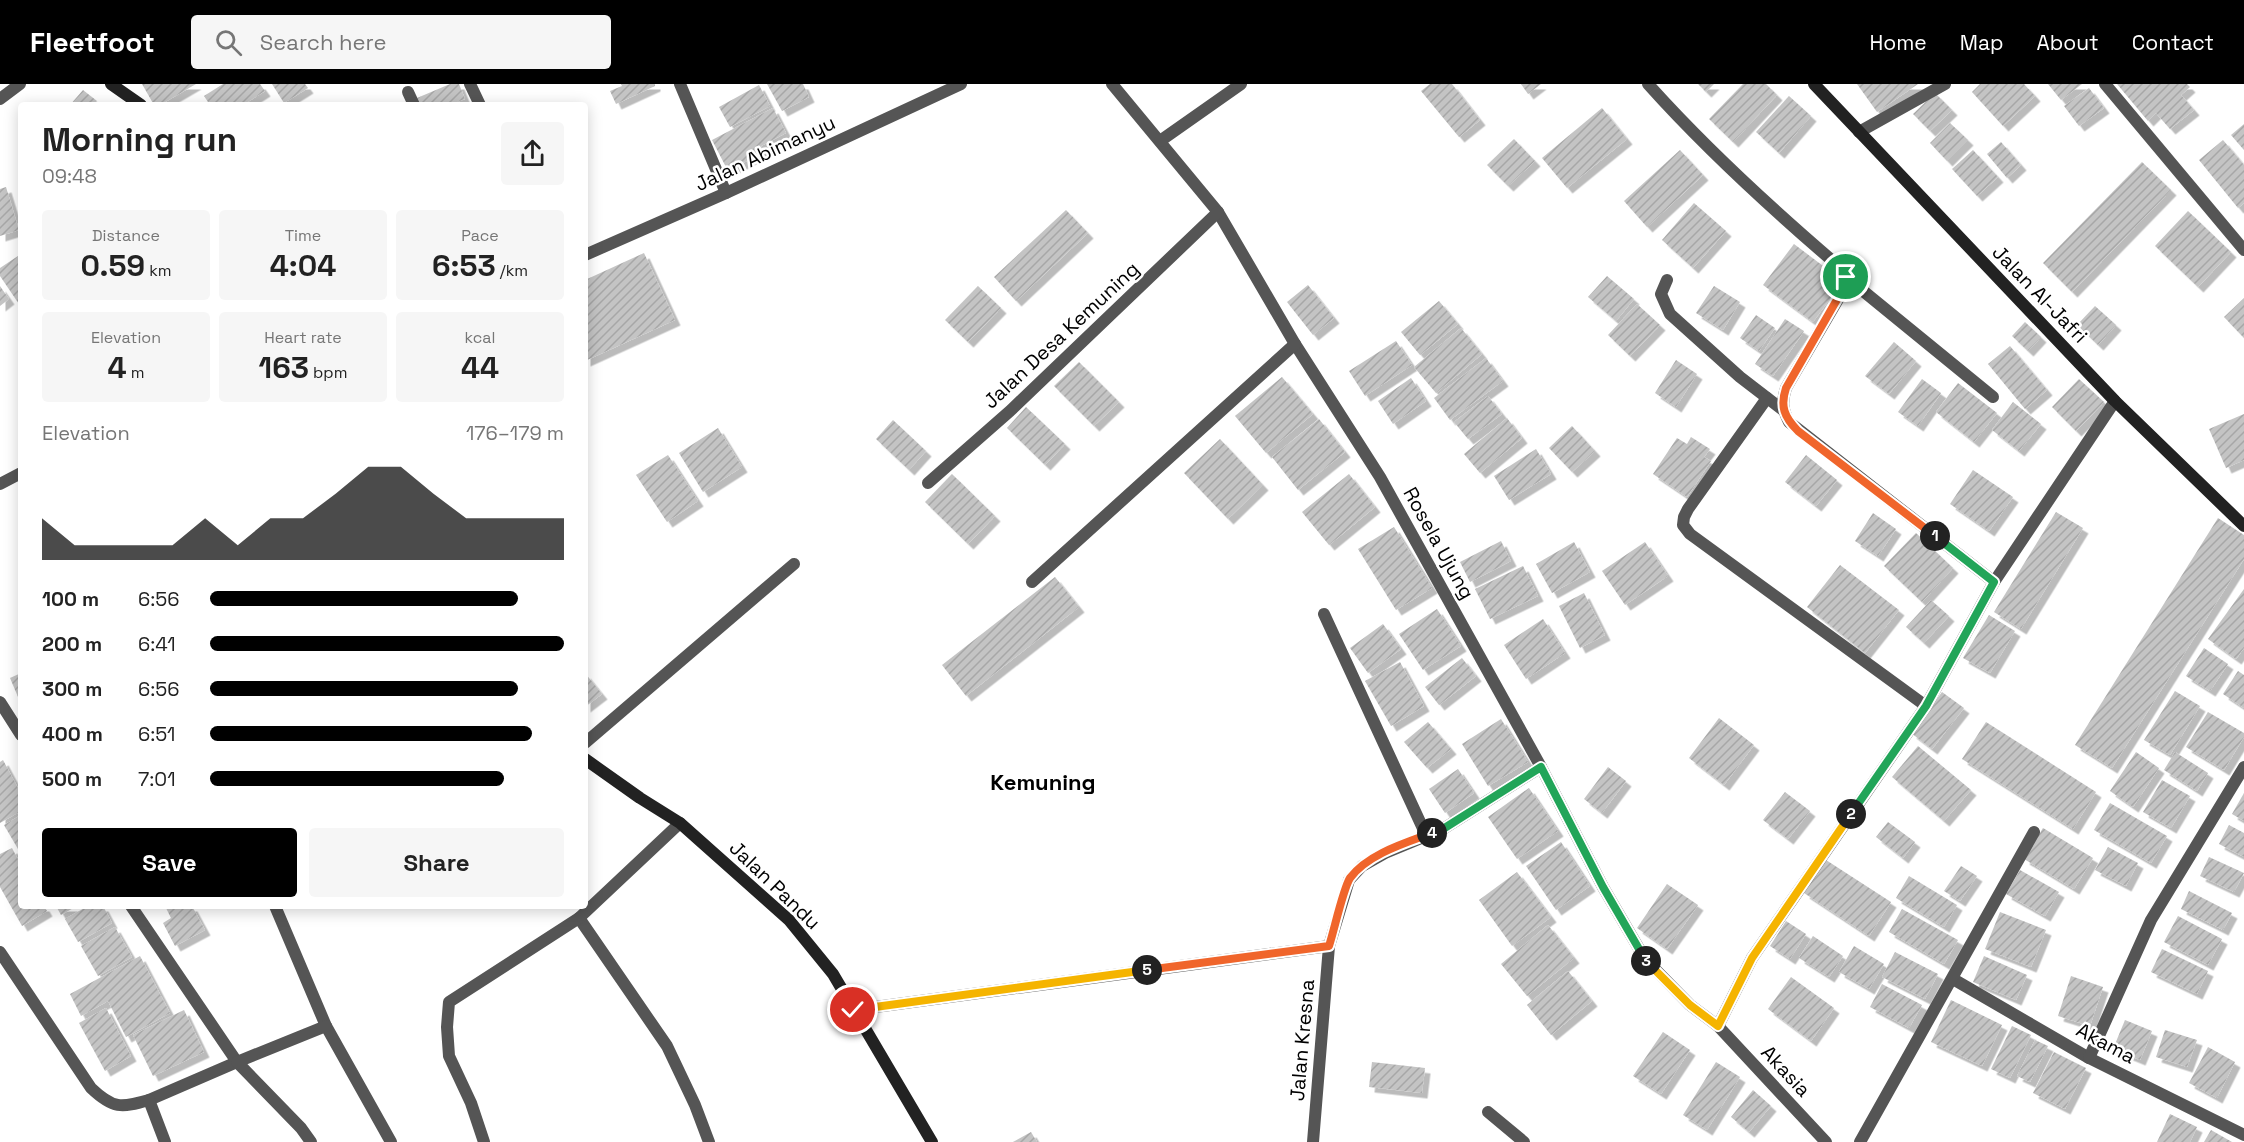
<!DOCTYPE html>
<html lang="en">
<head>
<meta charset="utf-8">
<style>
	:root { --surface:#fff; --page:#f6f6f6; --text:#222; --muted:#767676; --accent:#000 }
	body { margin:0; font-family:"Space Grotesk",sans-serif; background:var(--page); color:var(--text); height:100vh; display:flex; flex-direction:column; font-size:22px; white-space:nowrap }
	* { box-sizing:border-box; margin:0 }
	p { font-size:20px; color:var(--muted) }
	.icon { flex:none; width:33px; height:33px; fill:none; stroke:currentColor; stroke-width:2; stroke-linecap:round; stroke-linejoin:round }
	.map { position:relative; flex:1; overflow:hidden }
	.details { position:absolute; left:18px; top:18px; width:570px; height:807px; display:flex; flex-direction:column; background:var(--surface); border-radius:6px; box-shadow:0 3px 15px #0003 }
	.details>* { flex:none }
	.pin { position:absolute; display:grid; place-items:center; width:51px; height:51px; color:#fff; margin:-26px; border:3px solid #fff; border-radius:50%; box-shadow:0 2px 6px #0007 }
	.km { position:absolute; width:30px; height:30px; margin:-15px; border-radius:50%; background:#222; color:#fff; font-size:16px; line-height:30px; text-align:center }
	.round { display:grid; place-items:center; flex:none; width:63px; height:63px; border-radius:6px; background:var(--page) }
	.headline { display:flex; align-items:center; justify-content:space-between; height:102px; padding:0 24px }
	h1 { font-size:33px; font-weight:700; line-height:45px }
	.stats { display:grid; grid-template-columns:repeat(3,1fr); gap:9px; height:102px; padding:6px 24px }
	.stats div { display:grid; align-content:center; border-radius:6px; background:var(--page); text-align:center }
	.stats b { font-size:30px; font-weight:700 }
	.stats small { font-size:16px; font-weight:400 }
	.stats p { font-size:16px }
	.chart { height:168px; padding:12px 24px }
	.chart p { display:flex; justify-content:space-between }
	.chart svg { width:100%; height:108px; margin-top:6px; fill:var(--accent); opacity:.7 }
	.action { display:flex; gap:12px; margin-top:auto; padding:12px 24px }
	.action a { flex:1; height:69px; border-radius:6px; background:var(--accent); color:#fff; font-size:24px; font-weight:700; line-height:69px; text-align:center }
	.action a+a { background:var(--page); color:var(--text) }
	ul { padding:0 24px; list-style:none; font-size:20px }
	li { display:grid; grid-template-columns:96px 72px 1fr; align-items:center; height:45px }
	li i { height:15px; border-radius:8px; background:var(--accent) }
	header { display:flex; align-items:center; gap:36px; box-sizing:border-box; height:84px; padding:0 30px; background:var(--accent); color:#fff }
	header strong { font-size:28px }
	nav { display:flex; gap:33px; margin-inline-start:auto; font-size:21px }
	.search { width:420px; height:54px; background:var(--page); display:flex; align-items:center; gap:15px; box-sizing:border-box; padding:0 21px; border-radius:6px; color:var(--muted); font-size:22px }
	.map>svg:first-child { display:block }
</style>
</head>
<body>
<header>
<strong>Fleetfoot</strong>
<div class="search"><svg class="icon" aria-label="search" viewBox="0 0 24 24"><circle cx="10" cy="10" r="6"/><path d="M15 15l6 6"/></svg>Search here</div>
<nav><a>Home</a><a>Map</a><a>About</a><a>Contact</a></nav>
</header>
<div class="map">
<svg width="2244" height="1058" viewBox="0 0 2244 1058">
	<defs>
		<pattern id="building-hatch" width="6" height="6" patternUnits="userSpaceOnUse" patternTransform="scale(1.5)"><rect width="6" height="6" fill="#c4c4c4"/><path d="M-1 1l2-2M0 6l6-6M5 7l2-2" fill="none" stroke="#a7a7a7"/></pattern>
		<filter id="shadow"><feDropShadow dx="5.5" dy="5.5" stdDeviation="0" flood-color="#0004"/></filter>
	</defs>
	<rect width="100%" height="100%" fill="#fff"/>
	<g fill="url(#building-hatch)" filter="url(#shadow)">
		<polygon points="142,0 196,0 160,21 154,21"/>
		<polygon points="223,0 260,0 265,7 243,21 210,21 204,12"/>
		<polygon points="272,0 305,0 308,4 284,19"/>
		<polygon points="450,0 459,0 465,15 457,18 458,21 420,21 417,14"/>
		<polygon points="621,0 655,0 655,2 616,20 610,7 622,2"/>
		<polygon points="767,0 803,0 809,13 782,27"/>
		<polygon points="1430,0 1452,0 1480,36 1459,53 1421,7"/>
		<polygon points="1521,0 1541,0 1528,10"/>
		<polygon points="1698,0 1714,0 1706,8"/>
		<polygon points="1743,0 1766,0 1777,11 1733,58 1709,35"/>
		<polygon points="1857,0 1918,0 1877,28"/>
		<polygon points="1980,0 2024,0 2035,12 2003,42 1972,8"/>
		<polygon points="2048,0 2082,0 2061,16"/>
		<polygon points="2117,0 2187,0 2190,3 2181,11 2194,26 2170,45 2156,29 2148,37"/>
		<polygon points="759,1 770,22 730,43 719,23"/>
		<polygon points="2089,4 2104,24 2079,42 2064,22"/>
		<polygon points="83,6 97,17 93,21 70,21"/>
		<polygon points="1935,9 1952,26 1930,47 1913,30"/>
		<polygon points="1789,12 1811,32 1779,69 1756,48"/>
		<polygon points="773,24 786,49 761,62 764,68 728,87 712,56"/>
		<polygon points="1602,24 1627,55 1567,104 1542,74"/>
		<polygon points="1950,39 1968,56 1947,77 1930,59"/>
		<polygon points="2244,40 2244,66 2231,51"/>
		<polygon points="1514,55 1535,77 1508,102 1487,81"/>
		<polygon points="2223,56 2244,81 2244,119 2238,124 2199,76"/>
		<polygon points="2001,58 2021,81 2007,94 1987,70"/>
		<polygon points="1680,66 1703,91 1647,143 1624,117"/>
		<polygon points="1973,66 1998,93 1977,112 1952,85"/>
		<polygon points="2142,78 2171,106 2072,208 2043,179"/>
		<polygon points="6,103 19,146 0,152 0,105"/>
		<polygon points="1694,119 1726,147 1693,184 1662,156"/>
		<polygon points="1066,126 1088,149 1016,217 994,193"/>
		<polygon points="2188,127 2231,168 2198,203 2155,162"/>
		<polygon points="1794,160 1843,197 1813,238 1763,201"/>
		<polygon points="644,169 675,236 585,277 585,196"/>
		<polygon points="21,170 21,223 0,192 0,184"/>
		<polygon points="1607,192 1634,215 1616,237 1588,213"/>
		<polygon points="1308,201 1334,234 1313,251 1287,218"/>
		<polygon points="0,202 9,215 0,222"/>
		<polygon points="978,202 1001,224 968,258 945,236"/>
		<polygon points="1714,202 1740,218 1723,246 1696,229"/>
		<polygon points="2244,214 2244,254 2224,233"/>
		<polygon points="1439,217 1458,240 1420,271 1401,248"/>
		<polygon points="1637,220 1660,241 1630,272 1608,251"/>
		<polygon points="2095,222 2116,241 2098,261 2077,241"/>
		<polygon points="1756,231 1775,244 1759,267 1740,254"/>
		<polygon points="1785,235 1804,247 1773,292 1755,280"/>
		<polygon points="2025,238 2041,253 2028,267 2012,252"/>
		<polygon points="1461,244 1482,270 1436,309 1414,283"/>
		<polygon points="1396,257 1412,281 1365,312 1349,287"/>
		<polygon points="1894,258 1916,277 1889,310 1865,292"/>
		<polygon points="2010,262 2047,306 2025,325 1988,280"/>
		<polygon points="1486,274 1503,297 1450,336 1434,314"/>
		<polygon points="1676,276 1697,290 1676,323 1655,309"/>
		<polygon points="1079,278 1119,318 1094,342 1054,302"/>
		<polygon points="1282,293 1313,330 1266,369 1235,332"/>
		<polygon points="1411,294 1426,317 1393,340 1378,317"/>
		<polygon points="1922,295 1941,309 1918,342 1898,328"/>
		<polygon points="2079,295 2104,318 2076,347 2052,323"/>
		<polygon points="1958,299 1997,329 1974,358 1936,328"/>
		<polygon points="1488,312 1502,330 1468,355 1454,338"/>
		<polygon points="2013,318 2041,340 2019,367 1992,346"/>
		<polygon points="1026,323 1065,360 1045,381 1007,344"/>
		<polygon points="2244,330 2244,376 2226,384 2209,345"/>
		<polygon points="1507,334 1522,354 1480,389 1464,370"/>
		<polygon points="1319,335 1345,368 1298,406 1272,373"/>
		<polygon points="893,336 926,367 909,386 876,355"/>
		<polygon points="1572,342 1595,367 1572,388 1549,364"/>
		<polygon points="718,344 742,383 703,408 679,369"/>
		<polygon points="1691,353 1710,365 1704,373 1711,377 1687,413 1653,390 1677,354 1687,360"/>
		<polygon points="1220,355 1263,401 1228,435 1184,389"/>
		<polygon points="1536,365 1551,390 1509,416 1494,392"/>
		<polygon points="668,371 698,417 667,438 636,391"/>
		<polygon points="1806,371 1837,396 1816,422 1785,398"/>
		<polygon points="1973,386 2013,413 1989,447 1950,420"/>
		<polygon points="952,390 995,432 968,460 925,418"/>
		<polygon points="1349,390 1375,423 1329,461 1302,428"/>
		<polygon points="2056,428 2083,444 2021,545 1994,528"/>
		<polygon points="1873,429 1896,445 1878,472 1855,457"/>
		<polygon points="2218,434 2244,451 2244,475 2112,684 2075,661"/>
		<polygon points="1394,443 1432,504 1396,526 1358,465"/>
		<polygon points="1916,449 1953,484 1922,518 1884,482"/>
		<polygon points="1501,457 1511,477 1470,498 1460,478"/>
		<polygon points="1574,458 1590,488 1552,509 1536,480"/>
		<polygon points="1645,458 1668,492 1625,521 1602,487"/>
		<polygon points="1840,481 1899,526 1865,569 1807,523"/>
		<polygon points="1523,482 1538,512 1490,535 1475,505"/>
		<polygon points="1055,493 1079,523 966,612 942,581"/>
		<polygon points="2244,505 2244,564 2236,575 2208,555"/>
		<polygon points="1584,509 1605,551 1580,564 1559,522"/>
		<polygon points="1931,516 1949,532 1924,559 1906,543"/>
		<polygon points="1437,525 1461,562 1423,586 1399,550"/>
		<polygon points="1989,531 2015,547 1990,589 1963,574"/>
		<polygon points="1543,535 1565,569 1526,595 1504,561"/>
		<polygon points="1383,540 1401,565 1368,589 1350,564"/>
		<polygon points="2204,564 2228,580 2210,607 2186,592"/>
		<polygon points="1462,574 1476,592 1439,621 1425,603"/>
		<polygon points="1400,578 1424,622 1391,642 1365,597"/>
		<polygon points="2238,587 2244,591 2244,624 2223,610"/>
		<polygon points="21,589 21,620 10,594"/>
		<polygon points="585,589 602,610 585,623"/>
		<polygon points="2175,607 2200,622 2170,671 2144,656"/>
		<polygon points="1942,608 1964,624 1932,665 1911,649"/>
		<polygon points="2208,628 2244,649 2244,653 2224,686 2186,663"/>
		<polygon points="1719,634 1754,661 1724,701 1689,674"/>
		<polygon points="1501,635 1528,678 1488,702 1462,660"/>
		<polygon points="1428,638 1451,665 1427,684 1404,658"/>
		<polygon points="1986,638 2096,708 2073,745 1962,675"/>
		<polygon points="1918,662 1971,706 1944,737 1892,693"/>
		<polygon points="2136,668 2159,684 2133,723 2110,707"/>
		<polygon points="2175,668 2208,689 2197,707 2164,686"/>
		<polygon points="3,676 19,706 21,705 21,727 0,739 0,678"/>
		<polygon points="1608,683 1626,697 1602,729 1584,715"/>
		<polygon points="1458,685 1474,709 1445,729 1429,705"/>
		<polygon points="2162,696 2190,712 2171,744 2143,728"/>
		<polygon points="1529,704 1558,747 1517,775 1488,733"/>
		<polygon points="1785,708 1810,727 1788,755 1763,736"/>
		<polygon points="2244,709 2244,737 2232,730"/>
		<polygon points="2110,719 2167,752 2151,779 2094,746"/>
		<polygon points="21,731 21,763 18,765 4,741"/>
		<polygon points="1888,738 1915,758 1903,774 1876,753"/>
		<polygon points="2229,741 2244,749 2244,773 2219,760"/>
		<polygon points="2043,744 2093,774 2074,805 2024,775"/>
		<polygon points="1561,758 1590,802 1556,826 1526,782"/>
		<polygon points="2108,763 2138,779 2126,802 2095,786"/>
		<polygon points="12,764 21,781 21,822 44,822 47,827 22,842 0,803 0,770"/>
		<polygon points="2209,773 2244,789 2234,808 2200,792"/>
		<polygon points="1826,776 1891,818 1869,852 1804,809"/>
		<polygon points="1961,782 1977,792 1960,817 1944,807"/>
		<polygon points="2020,786 2059,808 2045,832 2006,810"/>
		<polygon points="1517,788 1551,833 1512,862 1479,816"/>
		<polygon points="1909,792 1957,821 1944,843 1896,814"/>
		<polygon points="1667,800 1698,821 1667,865 1637,844"/>
		<polygon points="2189,807 2232,829 2223,846 2181,825"/>
		<polygon points="56,822 77,822 61,831"/>
		<polygon points="88,822 103,822 112,839 78,858 65,835"/>
		<polygon points="170,822 192,822 205,846 175,862 163,839 171,834 166,824"/>
		<polygon points="1902,825 1958,856 1944,880 1889,848"/>
		<polygon points="2000,828 2046,846 2031,883 1985,865"/>
		<polygon points="2178,832 2222,855 2208,881 2164,858"/>
		<polygon points="1786,837 1806,850 1790,875 1770,862"/>
		<polygon points="1548,841 1574,874 1527,912 1501,880"/>
		<polygon points="115,843 132,873 98,892 81,862"/>
		<polygon points="1813,852 1843,872 1829,893 1799,874"/>
		<polygon points="1854,862 1884,880 1869,905 1839,888"/>
		<polygon points="2162,865 2208,887 2197,910 2151,888"/>
		<polygon points="1895,868 1938,890 1925,915 1882,893"/>
		<polygon points="140,872 170,929 126,953 108,917 81,932 70,910"/>
		<polygon points="1984,872 2027,891 2016,916 1973,898"/>
		<polygon points="1568,887 1592,917 1551,951 1527,921"/>
		<polygon points="2071,892 2103,903 2090,942 2058,932"/>
		<polygon points="1791,893 1834,924 1811,957 1768,925"/>
		<polygon points="1882,900 1922,921 1909,944 1870,923"/>
		<polygon points="1951,916 2002,941 1982,982 1931,958"/>
		<polygon points="106,924 131,972 105,987 79,939"/>
		<polygon points="184,926 204,968 153,992 133,951"/>
		<polygon points="2125,936 2152,947 2140,976 2113,965"/>
		<polygon points="2012,942 2031,951 2010,994 1991,985"/>
		<polygon points="2165,946 2197,956 2187,983 2156,973"/>
		<polygon points="1663,948 1690,966 1661,1010 1633,992"/>
		<polygon points="2035,956 2048,962 2030,998 2017,992"/>
		<polygon points="2208,963 2235,978 2217,1014 2189,999"/>
		<polygon points="2054,968 2086,984 2065,1025 2033,1009"/>
		<polygon points="1372,978 1425,984 1422,1009 1369,1003"/>
		<polygon points="1716,978 1740,993 1707,1046 1683,1031"/>
		<polygon points="1753,1006 1771,1022 1749,1048 1731,1033"/>
		<polygon points="2170,1030 2197,1043 2190,1058 2157,1058"/>
		<polygon points="2211,1046 2232,1058 2204,1058"/>
		<polygon points="1031,1048 1037,1058 1013,1058"/>
	</g>
	<g fill="none" stroke-linecap="round" stroke-linejoin="round">
		<g stroke="#555" stroke-width="12">
			<polyline points="470,0 480,21"/>
			<polyline points="680,0 726,109"/>
			<polyline points="1112,0 1218,128 1295,260 1380,393 1541,683 1603,803 1645,875 1690,921 1718,942 1826,1058"/>
			<path d="M1648,0C1708,67 1774,127 1842,185L1847,200L1786,304C1782,317 1782,325 1789,338L1994,498"/>
			<polyline points="2105,0 2244,166"/>
			<polyline points="408,8 414,21"/>
			<polyline points="0,15 20,0"/>
			<polyline points="1859,48 1945,0"/>
			<polyline points="1160,57 1241,0"/>
			<polyline points="585,171 726,109 961,0"/>
			<polyline points="1846,193 1993,313"/>
			<polyline points="1667,196 1661,210 1670,230 1740,293 1783,326"/>
			<polyline points="1767,314 1688,425 1684,433 1683,441 1690,450 1926,622"/>
			<polyline points="928,399 1010,327 1218,128"/>
			<polyline points="0,400 21,389"/>
			<polyline points="1032,498 1295,260"/>
			<polyline points="1324,530 1426,751"/>
			<polyline points="0,618 21,651"/>
			<polyline points="585,659 794,480"/>
			<polyline points="131,822 237,978 149,1016"/>
			<polyline points="275,822 326,942 391,1058"/>
			<polyline points="579,834 667,962 695,1021 709,1058"/>
			<path d="M0,868L91,1004C113,1025 121,1024 149,1016L165,1058"/>
			<polyline points="1953,895 2089,974 2244,1051"/>
			<polyline points="853,926 1329,862"/>
			<polyline points="1718,942 1752,874 1926,622 1994,498 2115,317"/>
			<polyline points="2089,974 2151,836 2244,683"/>
			<polyline points="1488,1028 1524,1058"/>
			<polyline points="311,1058 301,1044 237,978 326,942"/>
			<polyline points="484,1058 471,1019 449,972 447,943 449,918 579,834 680,739"/>
			<polyline points="1313,1058 1329,862 1349,796 1362,782 1385,769 1443,745 1541,683"/>
			<polyline points="1860,1058 2034,748"/>
		</g>
		<g stroke="#222" stroke-width="12">
			<polyline points="111,0 141,21"/>
			<polyline points="1814,0 2115,317 2244,442"/>
			<polyline points="585,675 640,714 680,739 789,836 833,890 932,1058"/>
		</g>
	</g>
	<g fill="none" stroke-linecap="round" stroke-linejoin="round">
		<g stroke="#fff" stroke-width="12">
			<path id="split-1" d="M1846,193V200L1786,304C1780,322 1784,333 1798,347L1935,452"/>
		</g>
		<g stroke="#fff" stroke-width="12">
			<polyline id="split-2" points="1851,730 1926,622 1994,498 1935,452"/>
		</g>
		<g stroke="#fff" stroke-width="12">
			<polyline id="split-3" points="1646,877 1690,921 1718,942 1752,874 1851,730"/>
		</g>
		<g stroke="#fff" stroke-width="12">
			<polyline id="split-4" points="1432,749 1443,745 1541,683 1603,803 1646,877"/>
		</g>
		<g stroke="#fff" stroke-width="12">
			<path id="split-5" d="M1147,886L1329,862C1334,847 1343,805 1350,794C1368,770 1405,759 1432,749"/>
		</g>
		<g stroke="#fff" stroke-width="12">
			<polyline id="split-6" points="853,926 1147,886"/>
		</g>
		<use href="#split-1" stroke="#f0652b" stroke-width="8"/>
		<use href="#split-2" stroke="#22a559" stroke-width="8"/>
		<use href="#split-3" stroke="#f5b400" stroke-width="8"/>
		<use href="#split-4" stroke="#22a559" stroke-width="8"/>
		<use href="#split-5" stroke="#f0652b" stroke-width="8"/>
		<use href="#split-6" stroke="#f5b400" stroke-width="8"/>
	</g>
	<g text-anchor="middle" stroke-width="5" stroke-linejoin="round" paint-order="stroke">
		<g font-size="20" fill="#000" stroke="#fff">
			<text transform="translate(765 69) rotate(-25)" y="7">Jalan Abimanyu</text>
			<text transform="translate(2040 210) rotate(46)" y="7">Jalan Al-Jafri</text>
			<text transform="translate(1061 251) rotate(-43)" y="7">Jalan Desa Kemuning</text>
			<text transform="translate(1439 459) rotate(61)" y="7">Rosela Ujung</text>
			<text transform="translate(775 801) rotate(44)" y="7">Jalan Pandu</text>
			<text transform="translate(1302 956) rotate(-85)" y="7">Jalan Kresna</text>
			<text transform="translate(2106 959) rotate(28)" y="7">Akama</text>
			<text transform="translate(1786 987) rotate(47)" y="7">Akasia</text>
		</g>
		<g font-size="22" font-weight="bold" fill="#000" stroke="#fff">
			<text x="1043" y="706">Kemuning</text>
		</g>
	</g>
</svg>
<div class="pin" style="left:1846px;top:193px;background:#1e9e55"><svg class="icon" aria-label="arrive" viewBox="0 0 24 24"><path d="M6 21V4h12l-3 4 3 4H6"/></svg></div>
<div class="pin" style="left:853px;top:926px;background:#d93025"><svg class="icon" aria-label="check" viewBox="0 0 24 24"><path d="M5 12l5 5 9-10"/></svg></div>
<b class="km" style="left:1935px;top:452px">1</b>
<b class="km" style="left:1851px;top:730px">2</b>
<b class="km" style="left:1646px;top:877px">3</b>
<b class="km" style="left:1432px;top:749px">4</b>
<b class="km" style="left:1147px;top:886px">5</b>
<section class="details">
<div class="headline"><div><h1>Morning run</h1><p>09:48</p></div><a class="round"><svg class="icon" aria-label="share" viewBox="0 0 24 24"><path d="M12 15V3M7 8l5-5 5 5M5 13v7h14v-7"/></svg></a></div>
<div class="stats">
<div><p>Distance</p><b>0.59<small> km</small></b></div>
<div><p>Time</p><b>4:04</b></div>
<div><p>Pace</p><b>6:53<small> /km</small></b></div>
</div>
<div class="stats">
<div><p>Elevation</p><b>4<small> m</small></b></div>
<div><p>Heart rate</p><b>163<small> bpm</small></b></div>
<div><p>kcal</p><b>44</b></div>
</div>
<div class="chart"><p><span>Elevation</span>176–179 m</p>
<svg viewBox="0 0 160 44" preserveAspectRatio="none"><path d="M0 44V27L10 38L20 38L30 38L40 38L50 27L60 38L70 27L80 27L90 17L100 6L110 6L120 17L130 27L140 27L150 27L160 27V44z"/></svg>
</div>
<ul>
<li><b>100 m</b>6:56<i style="width:87%"></i></li>
<li><b>200 m</b>6:41<i style="width:100%"></i></li>
<li><b>300 m</b>6:56<i style="width:87%"></i></li>
<li><b>400 m</b>6:51<i style="width:91%"></i></li>
<li><b>500 m</b>7:01<i style="width:83%"></i></li>
</ul>
<div class="action"><a>Save</a><a>Share</a></div>
</section>
</div>
</body>
</html>
